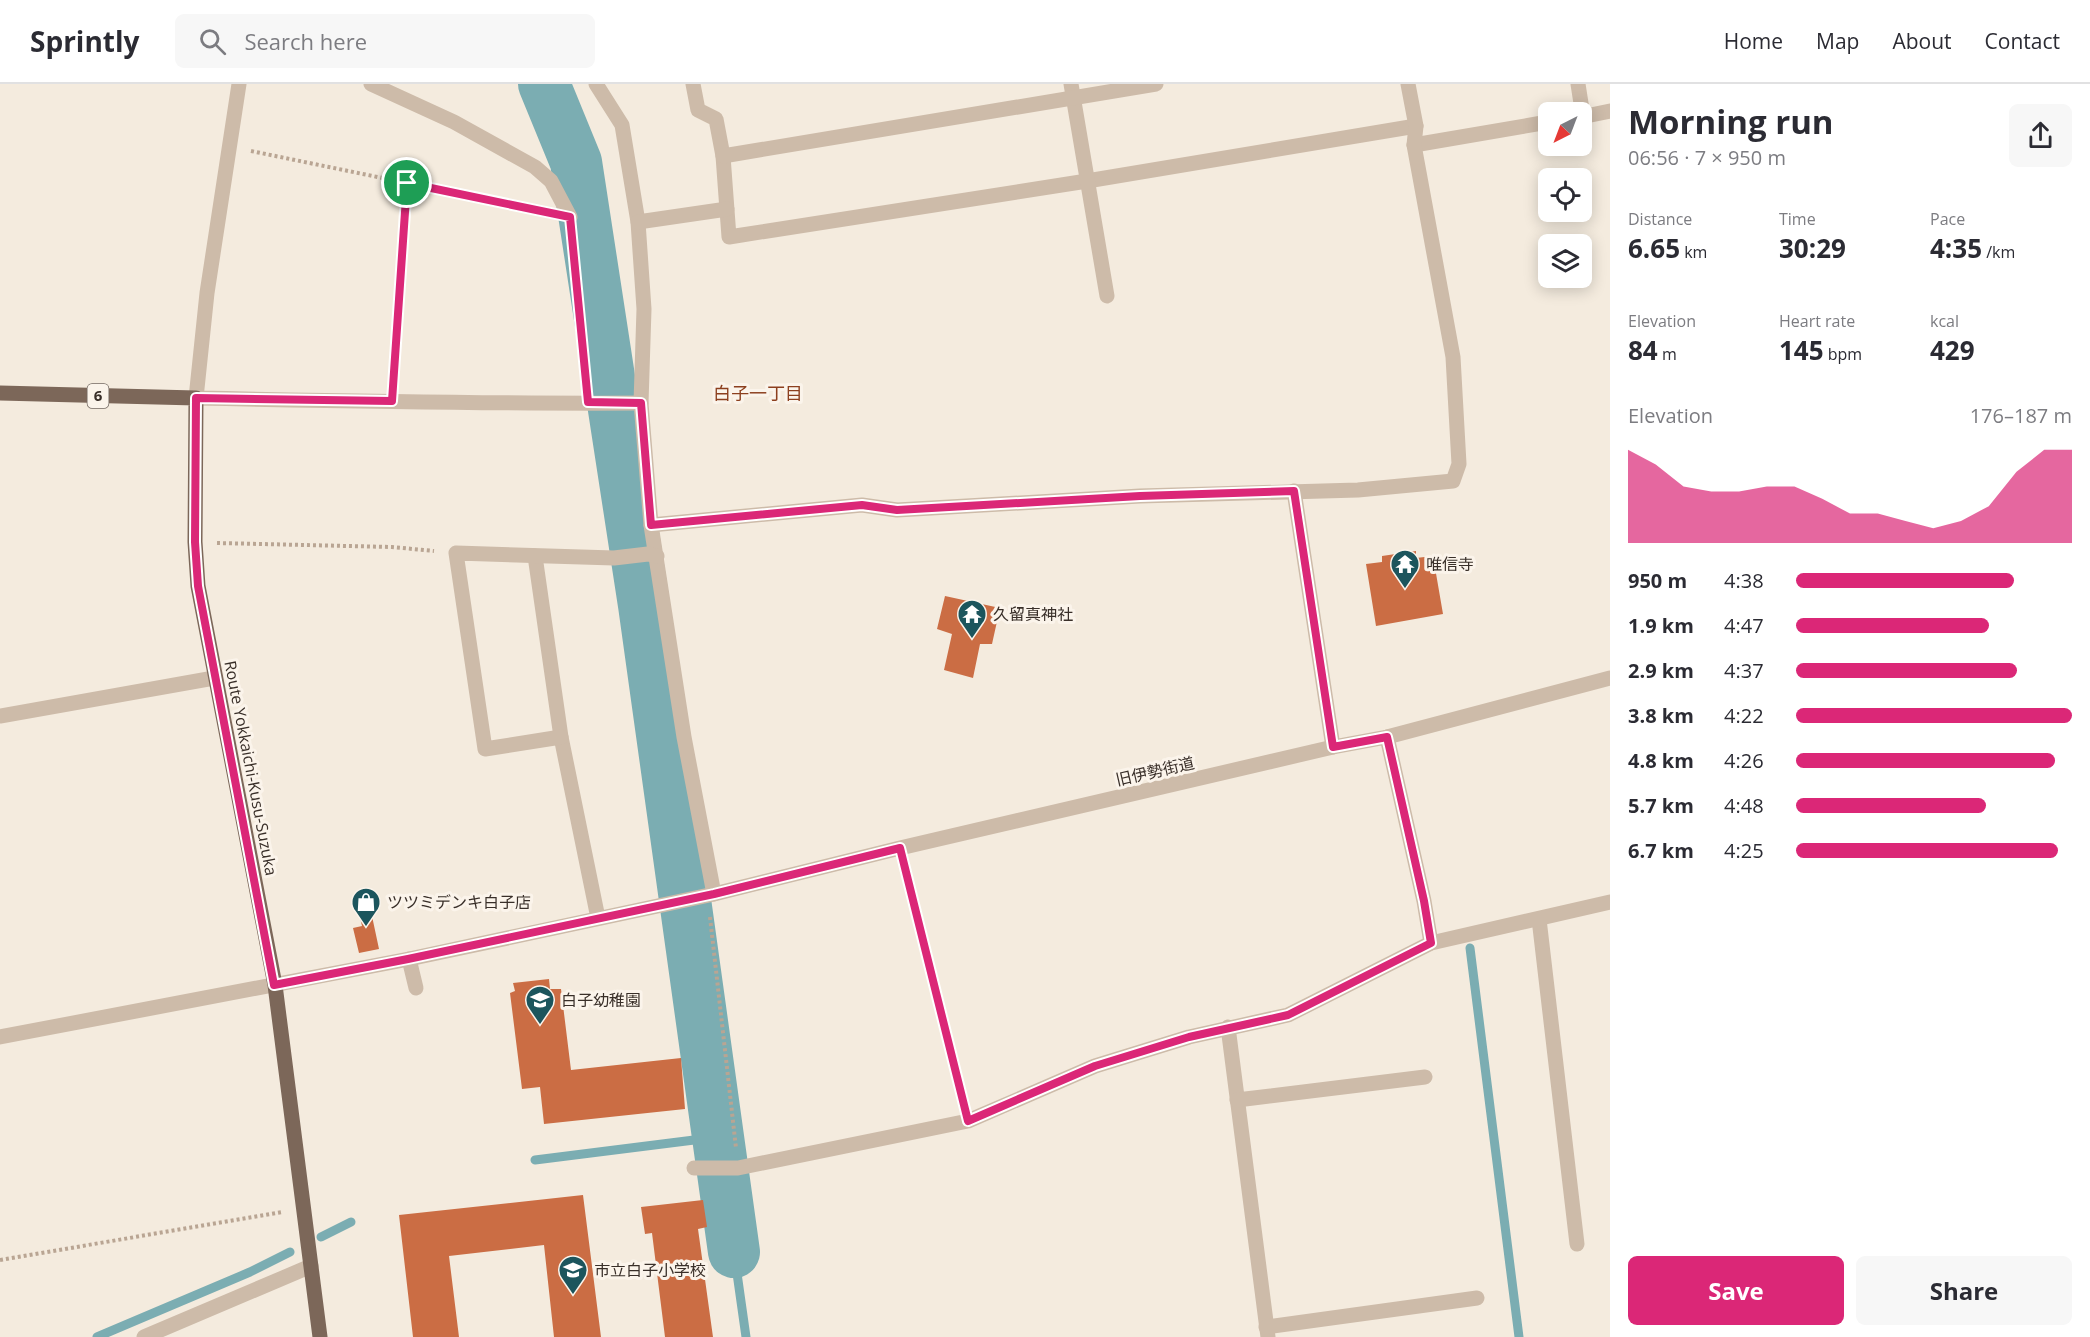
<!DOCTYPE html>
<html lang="en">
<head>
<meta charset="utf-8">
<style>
	:root { --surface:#fff; --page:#f7f7f7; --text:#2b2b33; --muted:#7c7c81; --line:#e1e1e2; --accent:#db2777 }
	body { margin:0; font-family:"Open Sans","Noto Sans JP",sans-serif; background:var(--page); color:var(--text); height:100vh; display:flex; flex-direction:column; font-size:22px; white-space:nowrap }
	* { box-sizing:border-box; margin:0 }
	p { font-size:20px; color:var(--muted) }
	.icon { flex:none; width:33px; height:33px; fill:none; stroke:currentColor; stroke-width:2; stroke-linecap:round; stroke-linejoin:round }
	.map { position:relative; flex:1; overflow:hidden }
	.details { display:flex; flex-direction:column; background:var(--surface); width:480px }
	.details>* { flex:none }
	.needle { width:39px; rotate:222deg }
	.fabs { position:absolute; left:1538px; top:18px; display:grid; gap:12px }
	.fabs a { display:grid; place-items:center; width:54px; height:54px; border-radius:9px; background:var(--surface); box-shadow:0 3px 15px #0003; font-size:30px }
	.pin { position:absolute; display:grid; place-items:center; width:51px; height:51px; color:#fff; margin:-26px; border:3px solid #fff; border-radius:50%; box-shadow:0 2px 6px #0007 }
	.round { display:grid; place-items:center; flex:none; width:63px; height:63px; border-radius:9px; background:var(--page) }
	.summary { display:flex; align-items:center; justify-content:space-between; height:102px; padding:0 18px }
	h1 { font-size:33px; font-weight:700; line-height:45px }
	.stats { display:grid; grid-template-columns:repeat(3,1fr); gap:9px; height:102px; padding:6px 18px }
	.stats div { display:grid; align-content:center }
	.stats b { font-size:26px; font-weight:700 }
	.stats small { font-size:16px; font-weight:400 }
	.stats p { font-size:16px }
	.chart { height:168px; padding:12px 18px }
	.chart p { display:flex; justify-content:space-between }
	.chart svg { width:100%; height:108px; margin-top:6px; fill:var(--accent); opacity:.7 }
	.button { display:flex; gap:12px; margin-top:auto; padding:12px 18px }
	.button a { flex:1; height:69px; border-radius:9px; background:var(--accent); color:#fff; font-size:24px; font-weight:700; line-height:69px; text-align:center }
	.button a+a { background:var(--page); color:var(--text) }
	ul { padding:0 18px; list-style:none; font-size:20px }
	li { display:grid; grid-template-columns:96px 72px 1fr; align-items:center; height:45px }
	li i { height:15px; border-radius:8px; background:var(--accent) }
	header { display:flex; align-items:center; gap:36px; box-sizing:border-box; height:84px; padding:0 30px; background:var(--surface); border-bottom:2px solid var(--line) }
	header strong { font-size:28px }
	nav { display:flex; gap:33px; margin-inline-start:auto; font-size:21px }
	.search { width:420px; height:54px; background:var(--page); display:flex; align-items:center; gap:15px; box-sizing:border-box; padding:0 21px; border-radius:9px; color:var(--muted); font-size:22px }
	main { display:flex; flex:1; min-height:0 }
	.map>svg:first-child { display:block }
</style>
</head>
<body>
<header>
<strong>Sprintly</strong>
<div class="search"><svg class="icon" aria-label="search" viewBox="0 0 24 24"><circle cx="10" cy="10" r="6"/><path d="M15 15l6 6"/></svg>Search here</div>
<nav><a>Home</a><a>Map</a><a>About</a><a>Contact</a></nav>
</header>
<main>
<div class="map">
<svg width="1610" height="1253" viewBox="0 0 1610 1253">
	<rect width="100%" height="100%" fill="#f4ebde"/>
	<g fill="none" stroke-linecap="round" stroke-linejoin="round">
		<g stroke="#7badb2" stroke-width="9">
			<polyline points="1470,864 1519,1253"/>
			<polyline points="535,1076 718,1053"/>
			<polyline points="321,1153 351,1138"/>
			<polyline points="734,1168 746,1253"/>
			<polyline points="97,1253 250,1188 290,1168"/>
		</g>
		<polyline stroke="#7badb2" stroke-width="52" points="544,0 576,78 644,521 734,1168"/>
	</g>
	<g fill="#cb6d44">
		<polygon points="1416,467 1416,474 1433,472 1443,530 1376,542 1366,480 1382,478 1382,472"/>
		<polygon points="945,512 1000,524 992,560 980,560 973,594 944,586 952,550 937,545"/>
		<polygon points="369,818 379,865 359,869 353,844 362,842 357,821"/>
		<polygon points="549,895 550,905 561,905 571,986 681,974 685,1025 544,1040 540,1003 522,1005 510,909 515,907 513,899"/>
		<polygon points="583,1111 601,1253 554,1253 544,1161 449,1172 459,1253 413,1253 399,1131"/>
		<polygon points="703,1116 707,1143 698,1145 713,1253 665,1253 652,1149 645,1150 641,1123"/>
	</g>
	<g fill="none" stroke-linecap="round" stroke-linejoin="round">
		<g stroke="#b9a593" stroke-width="4" stroke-dasharray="3 3" stroke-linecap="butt">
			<polyline points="251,67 543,127"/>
			<polyline points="572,155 586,297"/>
			<polyline points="393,296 407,99"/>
			<polyline points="217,459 392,463 434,467"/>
			<polyline points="905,784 963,1016"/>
			<polyline points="710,833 736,1064"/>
			<polyline points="0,1176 282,1128"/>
		</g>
		<g stroke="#cdbba9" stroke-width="15">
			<path d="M239,0L207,209L196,314C344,317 493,320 641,319"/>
			<polyline points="371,0 454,38 535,83 551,97 570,133"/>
			<polyline points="596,0 622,41 638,138 644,225 641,319 651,441 684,653 714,810"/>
			<polyline points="693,0 698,26 716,35 723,72 729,153 1087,97 1416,42"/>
			<polyline points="1071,0 1107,212"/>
			<polyline points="1578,0 1583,32"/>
			<polyline points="1581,33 1610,27"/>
			<polyline points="1414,61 1548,38"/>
			<polyline points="723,72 1156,0"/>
			<polyline points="638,138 727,125"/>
			<polyline points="1294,407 1333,663"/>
			<polyline points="651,441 862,421 897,426 1140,412 1358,406 1453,397 1459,380 1453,273 1414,61 1416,42 1408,0"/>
			<polyline points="535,472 561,653 598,834"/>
			<polyline points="0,632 214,594"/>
			<polyline points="561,653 485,665 456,469 614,474 648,470 657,472"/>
			<polyline points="1387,653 1424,817 1431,859"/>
			<polyline points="1539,835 1577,1160"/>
			<polyline points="409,875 416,904"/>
			<polyline points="1228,943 1268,1253"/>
			<polyline points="0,953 409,875 714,810 900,764 1333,663 1387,653 1610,594"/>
			<polyline points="1237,1016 1425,993"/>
			<polyline points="694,1084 738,1084 968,1037 1095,982 1189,953 1288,931 1431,859 1610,818"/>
			<polyline points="1266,1243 1477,1214"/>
			<polyline points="144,1253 311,1182"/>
		</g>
		<polyline stroke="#7c6759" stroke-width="15" points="0,309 196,314 195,458 198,502 275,901 320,1253"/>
	</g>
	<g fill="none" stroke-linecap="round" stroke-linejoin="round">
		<g stroke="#fff" stroke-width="12">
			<polygon id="route" points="407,99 570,133 588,318 641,319 651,441 862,421 897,426 1140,412 1294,407 1333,663 1387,653 1424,817 1431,859 1288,931 1189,953 1095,982 968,1037 900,764 714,810 408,875 274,901 198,502 195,458 196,314 392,317"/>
		</g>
		<use href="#route" stroke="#db2777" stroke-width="8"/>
	</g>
	<defs>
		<g id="temple-pin" transform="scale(1.5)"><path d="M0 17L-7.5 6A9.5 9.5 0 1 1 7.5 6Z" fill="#1c555d" stroke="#fbf4eb"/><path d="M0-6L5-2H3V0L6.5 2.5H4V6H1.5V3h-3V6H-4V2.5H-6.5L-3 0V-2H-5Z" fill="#fff"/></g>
		<g id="shop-pin" transform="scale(1.5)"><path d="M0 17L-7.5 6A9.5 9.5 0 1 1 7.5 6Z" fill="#1c555d" stroke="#fbf4eb"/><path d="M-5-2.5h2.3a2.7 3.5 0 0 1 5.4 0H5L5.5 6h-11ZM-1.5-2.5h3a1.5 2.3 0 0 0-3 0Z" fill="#fff"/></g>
		<g id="school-pin" transform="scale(1.5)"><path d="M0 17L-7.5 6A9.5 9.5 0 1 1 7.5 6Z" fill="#1c555d" stroke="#fbf4eb"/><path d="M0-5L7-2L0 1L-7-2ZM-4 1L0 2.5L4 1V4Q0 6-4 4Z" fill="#fff"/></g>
	</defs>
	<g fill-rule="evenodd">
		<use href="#temple-pin" x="1405" y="480"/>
		<use href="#temple-pin" x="972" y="530"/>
		<use href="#shop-pin" x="366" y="818"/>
		<use href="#school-pin" x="540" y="916"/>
		<use href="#school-pin" x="573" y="1186"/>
	</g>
	<g text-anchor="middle" stroke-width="6" stroke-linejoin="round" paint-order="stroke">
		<rect fill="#fbf4eb" stroke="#736a63" stroke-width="1.5" x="87.5" y="300" width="21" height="24" rx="4.5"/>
		<g font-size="15" font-weight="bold" fill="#392f29">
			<text x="98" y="317">6</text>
		</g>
		<g font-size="16" fill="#392f29" stroke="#fbf4eb" text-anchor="start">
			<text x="1426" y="486">唯信寺</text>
			<text x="993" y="536">久留真神社</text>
			<text x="387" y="824">ツツミデンキ白子店</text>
			<text x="561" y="922">白子幼稚園</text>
			<text x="594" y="1192">市立白子小学校</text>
		</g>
		<g font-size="16" fill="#392f29" stroke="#fbf4eb">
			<text transform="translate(251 684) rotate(79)" y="6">Route Yokkaichi-Kusu-Suzuka</text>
			<text transform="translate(1155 687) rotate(-13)" y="6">旧伊勢街道</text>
		</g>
		<g font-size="18" fill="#8c3f1e" stroke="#fbf4eb">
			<text x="758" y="316">白子一丁目</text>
		</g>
	</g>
</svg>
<div class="fabs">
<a><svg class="needle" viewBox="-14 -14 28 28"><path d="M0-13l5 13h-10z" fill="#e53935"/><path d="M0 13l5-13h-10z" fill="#7c7c81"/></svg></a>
<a><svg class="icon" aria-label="locate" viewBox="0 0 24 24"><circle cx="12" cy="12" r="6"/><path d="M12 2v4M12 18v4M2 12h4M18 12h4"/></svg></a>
<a><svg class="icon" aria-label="layers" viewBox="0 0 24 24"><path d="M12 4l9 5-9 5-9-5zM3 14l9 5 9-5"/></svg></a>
</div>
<div class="pin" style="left:407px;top:99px;background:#1e9e55"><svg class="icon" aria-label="arrive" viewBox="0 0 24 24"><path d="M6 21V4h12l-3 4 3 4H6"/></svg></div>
</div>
<section class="details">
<div class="summary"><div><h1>Morning run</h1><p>06:56 · 7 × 950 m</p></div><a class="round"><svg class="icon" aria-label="share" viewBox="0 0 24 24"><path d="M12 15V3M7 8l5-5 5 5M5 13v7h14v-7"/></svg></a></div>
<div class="stats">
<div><p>Distance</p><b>6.65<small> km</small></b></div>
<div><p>Time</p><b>30:29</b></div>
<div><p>Pace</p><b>4:35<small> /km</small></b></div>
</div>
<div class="stats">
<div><p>Elevation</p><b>84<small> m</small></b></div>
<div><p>Heart rate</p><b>145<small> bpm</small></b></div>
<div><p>kcal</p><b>429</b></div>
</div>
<div class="chart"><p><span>Elevation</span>176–187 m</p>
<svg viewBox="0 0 160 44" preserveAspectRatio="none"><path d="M0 44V6L10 12L20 21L30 23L40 23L50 21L60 21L70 26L80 32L90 32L100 35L110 38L120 35L130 29L140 15L150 6L160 6V44z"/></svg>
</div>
<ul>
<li><b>950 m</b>4:38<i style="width:79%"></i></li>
<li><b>1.9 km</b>4:47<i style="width:70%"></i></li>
<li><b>2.9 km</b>4:37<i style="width:80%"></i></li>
<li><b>3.8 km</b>4:22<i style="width:100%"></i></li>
<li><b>4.8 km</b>4:26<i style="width:94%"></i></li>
<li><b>5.7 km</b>4:48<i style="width:69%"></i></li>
<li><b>6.7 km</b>4:25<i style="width:95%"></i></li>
</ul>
<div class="button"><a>Save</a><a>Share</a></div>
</section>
</main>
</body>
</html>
